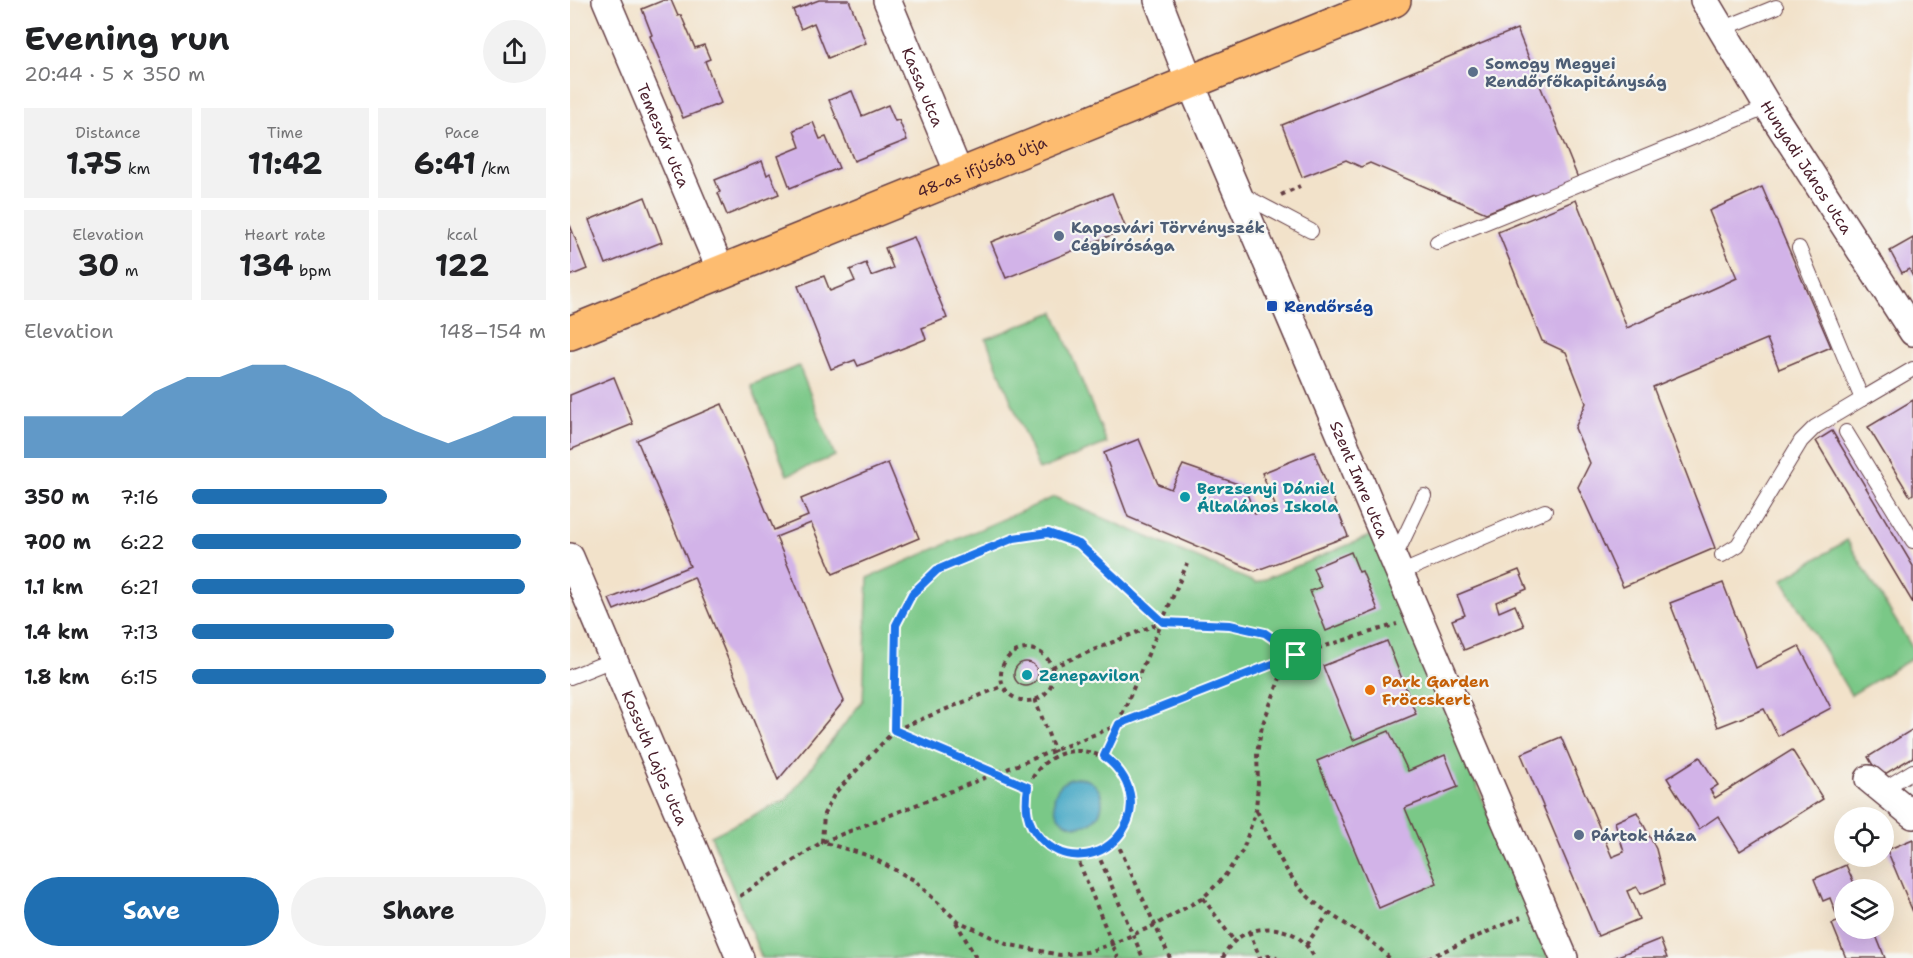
<!DOCTYPE html>
<html lang="en">
<head>
<meta charset="utf-8">
<style>
	:root { --surface:#fff; --page:#f2f2f2; --text:#202124; --muted:#757577; --accent:#1f6fb2 }
	body { margin:0; font-family:"Shantell Sans",sans-serif; background:var(--page); color:var(--text); height:100vh; display:flex; flex-direction:column; font-size:22px; white-space:nowrap }
	* { box-sizing:border-box; margin:0 }
	p { font-size:20px; color:var(--muted) }
	.icon { flex:none; width:33px; height:33px; fill:none; stroke:currentColor; stroke-width:2; stroke-linecap:round; stroke-linejoin:round }
	.map { position:relative; flex:1; overflow:hidden }
	.details { display:flex; flex-direction:column; background:var(--surface); width:570px }
	.details>* { flex:none }
	.fabs { position:absolute; left:1264px; top:807px; display:grid; gap:12px }
	.fabs a { display:grid; place-items:center; width:60px; height:60px; border-radius:50%; background:var(--surface); box-shadow:0 6px 24px #0002; font-size:30px }
	.pin { position:absolute; display:grid; place-items:center; width:51px; height:51px; color:#fff; margin:-26px; border-radius:12px; box-shadow:0 3px 9px #0006 }
	.round { display:grid; place-items:center; flex:none; width:63px; height:63px; border-radius:32px; background:var(--page) }
	.headline { display:flex; align-items:center; justify-content:space-between; height:102px; padding:0 24px }
	h1 { font-size:33px; font-weight:700; line-height:45px }
	.stats { display:grid; grid-template-columns:repeat(3,1fr); gap:9px; height:102px; padding:6px 24px }
	.stats div { display:grid; align-content:center; border-radius:0px; background:var(--page); text-align:center }
	.stats b { font-size:30px; font-weight:700 }
	.stats small { font-size:16px; font-weight:400 }
	.stats p { font-size:16px }
	.chart { height:168px; padding:12px 24px }
	.chart p { display:flex; justify-content:space-between }
	.chart svg { width:100%; height:108px; margin-top:6px; fill:var(--accent); opacity:.7 }
	.action { display:flex; gap:12px; margin-top:auto; padding:12px 24px }
	.action a { flex:1; height:69px; border-radius:36px; background:var(--accent); color:#fff; font-size:24px; font-weight:700; line-height:69px; text-align:center }
	.action a+a { background:var(--page); color:var(--text) }
	ul { padding:0 24px; list-style:none; font-size:20px }
	li { display:grid; grid-template-columns:96px 72px 1fr; align-items:center; height:45px }
	li i { height:15px; border-radius:8px; background:var(--accent) }
	main { display:flex; flex:1; min-height:0 }
	.map>svg:first-child { display:block }
</style>
</head>
<body>
<main>
<section class="details">
<div class="headline"><div><h1>Evening run</h1><p>20:44 · 5 × 350 m</p></div><a class="round"><svg class="icon" aria-label="share" viewBox="0 0 24 24"><path d="M12 15V3M7 8l5-5 5 5M5 13v7h14v-7"/></svg></a></div>
<div class="stats">
<div><p>Distance</p><b>1.75<small> km</small></b></div>
<div><p>Time</p><b>11:42</b></div>
<div><p>Pace</p><b>6:41<small> /km</small></b></div>
</div>
<div class="stats">
<div><p>Elevation</p><b>30<small> m</small></b></div>
<div><p>Heart rate</p><b>134<small> bpm</small></b></div>
<div><p>kcal</p><b>122</b></div>
</div>
<div class="chart"><p><span>Elevation</span>148–154 m</p>
<svg viewBox="0 0 160 44" preserveAspectRatio="none"><path d="M0 44V27L10 27L20 27L30 27L40 17L50 11L60 11L70 6L80 6L90 11L100 17L110 27L120 33L130 38L140 33L150 27L160 27V44z"/></svg>
</div>
<ul>
<li><b>350 m</b>7:16<i style="width:55%"></i></li>
<li><b>700 m</b>6:22<i style="width:93%"></i></li>
<li><b>1.1 km</b>6:21<i style="width:94%"></i></li>
<li><b>1.4 km</b>7:13<i style="width:57%"></i></li>
<li><b>1.8 km</b>6:15<i style="width:100%"></i></li>
</ul>
<div class="action"><a>Save</a><a>Share</a></div>
</section>
<div class="map">
<svg width="1343" height="958" viewBox="0 0 1343 958">
	<rect width="100%" height="100%" fill="#f6f6f2"/>
	<filter id="ink" filterUnits="userSpaceOnUse"><feTurbulence type="fractalNoise" baseFrequency=".0167" numOctaves="2"/><feDisplacementMap in="SourceGraphic" scale="12" xChannelSelector="R" yChannelSelector="G"/><feConvolveMatrix kernelMatrix="1 2 1 2 8 2 1 2 1" color-interpolation-filters="sRGB"/></filter>
	<filter id="wash" filterUnits="userSpaceOnUse"><feTurbulence type="fractalNoise" baseFrequency=".008" numOctaves="4" result="noise"/><feDisplacementMap in="SourceGraphic" scale="24" xChannelSelector="R" yChannelSelector="G"/><feGaussianBlur stdDeviation="1.35" result="paint"/><feColorMatrix in="noise" values="0 0 0 0 0 0 0 0 0 0 0 0 0 0 0 0 0 1.4 0 .05"/><feComposite in="paint" operator="in"/></filter>
	<g filter="url(#wash)">
		<rect width="100%" height="100%" fill="#f2e2ca"/>
		<g fill="#7ac887" stroke="#627459" stroke-width="1.5">
			<polygon points="484,312 537,443 469,470 416,339"/>
			<polygon points="229,366 265,456 217,475 181,385"/>
			<polygon points="484,497 686,583 802,535 979,958 192,958 141,836 217,799 293,700 298,578"/>
			<polygon points="1277,540 1343,649 1343,658 1281,695 1212,580"/>
		</g>
		<circle fill="#45a7c5" stroke="#486378" stroke-width="1.5" cx="508" cy="802" r="24"/>
		<g id="blocks">
			<g fill="#d2b3e8">
				<polygon points="94,0 101,0 108,16 111,15 125,48 134,45 140,59 135,61 151,103 113,118 80,36 82,35 72,9"/>
				<polygon points="249,0 279,0 296,43 258,58 244,23 231,29 223,10"/>
				<polygon points="947,29 1010,183 967,200 964,194 916,213 800,163 791,167 776,160 732,177 712,125"/>
				<polygon points="282,91 292,116 318,105 325,121 329,120 337,140 284,161 259,100"/>
				<polygon points="243,122 250,139 256,137 269,168 220,188 208,156 230,147 224,130"/>
				<polygon points="192,161 197,175 200,173 209,194 157,215 148,193 150,192 145,180"/>
				<polygon points="1192,187 1261,347 1209,369 1197,339 1083,387 1145,548 1053,587 1008,487 1020,463 1005,428 1016,403 996,352 972,341 928,232 1006,200 1057,328 1167,278 1139,211"/>
				<polygon points="542,193 556,229 436,278 421,242"/>
				<polygon points="75,197 92,242 36,264 19,220"/>
				<polygon points="0,225 17,269 0,276"/>
				<polygon points="344,237 377,318 352,328 356,339 288,366 285,360 261,369 228,286 254,276 260,291 285,281 280,270 296,263 301,276 323,268 315,248"/>
				<polygon points="1343,238 1343,277 1339,269 1332,273 1320,251"/>
				<polygon points="44,377 63,424 0,450 0,395"/>
				<polygon points="1343,400 1343,494 1340,496 1298,427"/>
				<polygon points="152,404 204,530 238,516 231,499 318,463 349,538 263,574 241,523 206,537 274,701 208,780 124,577 44,610 39,599 120,566 67,440"/>
				<polygon points="1262,431 1343,566 1343,603 1246,441"/>
				<polygon points="569,439 588,484 601,489 613,465 674,486 685,514 705,505 692,473 744,452 778,536 685,571 558,517 534,453"/>
				<polygon points="781,552 789,572 792,571 808,610 756,631 740,591 751,587 743,568"/>
				<polygon points="949,570 957,589 926,602 929,612 945,605 954,626 894,650 882,620 895,615 887,595"/>
				<polygon points="1153,583 1186,668 1229,646 1261,708 1208,736 1194,709 1148,727 1100,603"/>
				<polygon points="817,641 846,714 783,740 753,666"/>
				<circle cx="456" cy="674" r="12"/>
				<polygon points="1343,729 1343,757 1310,777 1298,757"/>
				<polygon points="819,731 838,771 875,755 888,787 835,808 867,883 809,908 747,761"/>
				<polygon points="991,737 1042,857 1054,852 1045,822 1067,812 1086,849 1095,884 1071,894 1067,887 1057,891 1069,919 1028,936 951,754"/>
				<polygon points="1222,750 1253,799 1170,851 1148,816 1129,829 1097,778 1130,757 1148,785 1140,790 1145,798"/>
				<polygon points="1343,839 1343,912 1317,850"/>
				<polygon points="1276,865 1287,890 1275,890 1275,928 1303,928 1315,958 1276,958 1262,924 1269,921 1260,898 1253,901 1244,879"/>
				<polygon points="1090,939 1097,958 1043,958"/>
			</g>
		</g>
	</g>
	<g filter="url(#ink)">
		<use href="#blocks" fill-opacity="0" stroke="#633c43" stroke-width="1.5"/>
		<g fill="none" stroke-linecap="round" stroke-linejoin="round">
			<g stroke="#633c43" stroke-width="16">
				<g id="service">
					<polyline points="1152,29 1206,7"/>
					<polyline points="669,193 741,231"/>
					<polyline points="867,242 1198,107"/>
					<polyline points="1229,248 1292,399 1343,369"/>
					<polyline points="1276,432 1343,541"/>
					<polyline points="1152,555 1168,545 1231,441 1245,427 1292,399"/>
					<polyline points="824,559 854,496"/>
					<polyline points="830,573 975,511"/>
					<polyline points="0,677 45,659"/>
					<polyline points="1312,790 1343,771"/>
				</g>
			</g>
			<g stroke="#633c43" stroke-width="30">
				<g id="minor">
					<path id="s1" d="M36,0L151,271"/>
					<path id="s2" d="M317,0L390,176"/>
					<path id="s3" d="M588,0L620,82L994,958"/>
					<path id="s4" d="M1134,0L1198,107L1343,332"/>
					<path id="s5" d="M0,557L170,958"/>
					<polyline points="1299,779 1343,815"/>
				</g>
			</g>
			<g stroke="#633c43" stroke-width="36">
				<g id="primary">
					<path id="s6" d="M0,333L824,0"/>
				</g>
			</g>
			<g stroke="#633c43" stroke-width="4" stroke-dasharray="4.5 4.5" stroke-linecap="butt">
				<polyline points="711,195 730,186"/>
				<polygon points="478,533 509,544 593,622 660,625 695,633 726,655 710,678 692,726 687,753 688,783 686,810 673,850 654,877 633,898 585,925 542,944 517,952 490,955 436,944 386,920 344,880 297,855 252,842 254,814 265,793 324,731 326,625 342,594 367,570 444,538"/>
				<circle cx="457" cy="675" r="26"/>
				<polyline points="482,667 592,622"/>
				<polyline points="465,699 485,752"/>
				<polyline points="325,730 433,686"/>
				<polyline points="324,731 458,787"/>
				<circle cx="508" cy="803" r="52"/>
				<polyline points="534,756 617,564"/>
				<path d="M687,811C702,842 715,877 742,900C767,922 797,933 819,958"/>
				<polyline points="546,840 600,958"/>
				<polyline points="527,852 573,958"/>
				<polyline points="506,855 548,958"/>
				<polyline points="170,896 252,842 726,655 827,624"/>
				<polyline points="633,898 664,941"/>
				<polyline points="386,922 406,958"/>
				<polyline points="679,931 690,958 699,956 707,958"/>
				<polyline points="736,945 759,913"/>
				<path d="M653,958C664,929 701,921 726,936C735,942 740,950 745,958"/>
				<polyline points="858,958 951,917"/>
			</g>
			<use href="#service" stroke="#fff" stroke-width="14"/>
			<use href="#minor" stroke="#fff" stroke-width="27"/>
			<use href="#primary" stroke="#fdbc70" stroke-width="33"/>
		</g>
	</g>
	<g fill="none" stroke-linecap="round" stroke-linejoin="round" filter="url(#ink)">
		<g stroke="#fff" stroke-width="12">
			<path id="route" d="M478,533L509,544L593,622L660,625L695,633L726,655L549,724L534,756C604,811 521,891 470,838C456,823 455,806 458,787L324,730L326,625L342,594L367,570L444,538Z"/>
		</g>
		<use href="#route" stroke="#1a73e8" stroke-width="8"/>
	</g>
	<g fill="#5c6f8a" stroke="#f6f6f2" stroke-width="2">
		<circle cx="903" cy="72" r="6"/>
		<circle cx="489" cy="236" r="6"/>
		<circle cx="1009" cy="835" r="6"/>
	</g>
	<rect fill="#1a4fb4" stroke="#f6f6f2" stroke-width="2" x="696" y="300" width="12" height="12" rx="3"/>
	<g fill="#0f9aa8" stroke="#f6f6f2" stroke-width="2">
		<circle cx="615" cy="497" r="6"/>
		<circle cx="457" cy="675" r="6"/>
	</g>
	<circle fill="#e8710a" stroke="#f6f6f2" stroke-width="2" cx="800" cy="690" r="6"/>
	<g text-anchor="middle" stroke-width="4.5" stroke-linejoin="round" paint-order="stroke">
		<g font-size="16" font-weight="bold" fill="#4e5e75" stroke="#f6f6f2" text-anchor="start">
			<text x="915" y="69">Somogy Megyei<tspan x="915" dy="18">Rendőrfőkapitányság</tspan></text>
			<text x="501" y="233">Kaposvári Törvényszék<tspan x="501" dy="18">Cégbírósága</tspan></text>
			<text x="1021" y="841">Pártok Háza</text>
		</g>
		<g font-size="16" fill="#4a1f2b" stroke="#f6f6f2">
			<text dy="6" stroke="none"><textPath href="#s2" startOffset="94">Kassa utca</textPath></text>
			<text dy="6" stroke="none"><textPath href="#s1" startOffset="147">Temesvár utca</textPath></text>
			<text dy="6" stroke="none"><textPath href="#s6" startOffset="444">48-as ifjúság útja</textPath></text>
			<text dy="6" stroke="none"><textPath href="#s4" startOffset="196">Hunyadi János utca</textPath></text>
			<text dy="6" stroke="none"><textPath href="#s3" startOffset="520">Szent Imre utca</textPath></text>
			<text dy="6" stroke="none"><textPath href="#s5" startOffset="218">Kossuth Lajos utca</textPath></text>
		</g>
		<g font-size="16" font-weight="bold" fill="#164399" stroke="#f6f6f2" text-anchor="start">
			<text x="714" y="312">Rendőrség</text>
		</g>
		<g font-size="16" font-weight="bold" fill="#0d838f" stroke="#f6f6f2" text-anchor="start">
			<text x="627" y="494">Berzsenyi Dániel<tspan x="627" dy="18">Általános Iskola</tspan></text>
			<text x="469" y="681">Zenepavilon</text>
		</g>
		<g font-size="16" font-weight="bold" fill="#c56008" stroke="#f6f6f2" text-anchor="start">
			<text x="812" y="687">Park Garden<tspan x="812" dy="18">Fröccskert</tspan></text>
		</g>
	</g>
</svg>
<div class="fabs">
<a><svg class="icon" aria-label="locate" viewBox="0 0 24 24"><circle cx="12" cy="12" r="6"/><path d="M12 2v4M12 18v4M2 12h4M18 12h4"/></svg></a>
<a><svg class="icon" aria-label="layers" viewBox="0 0 24 24"><path d="M12 4l9 5-9 5-9-5zM3 14l9 5 9-5"/></svg></a>
</div>
<div class="pin" style="left:726px;top:655px;background:#1e9e55"><svg class="icon" aria-label="arrive" viewBox="0 0 24 24"><path d="M6 21V4h12l-3 4 3 4H6"/></svg></div>
</div>
</main>
</body>
</html>
